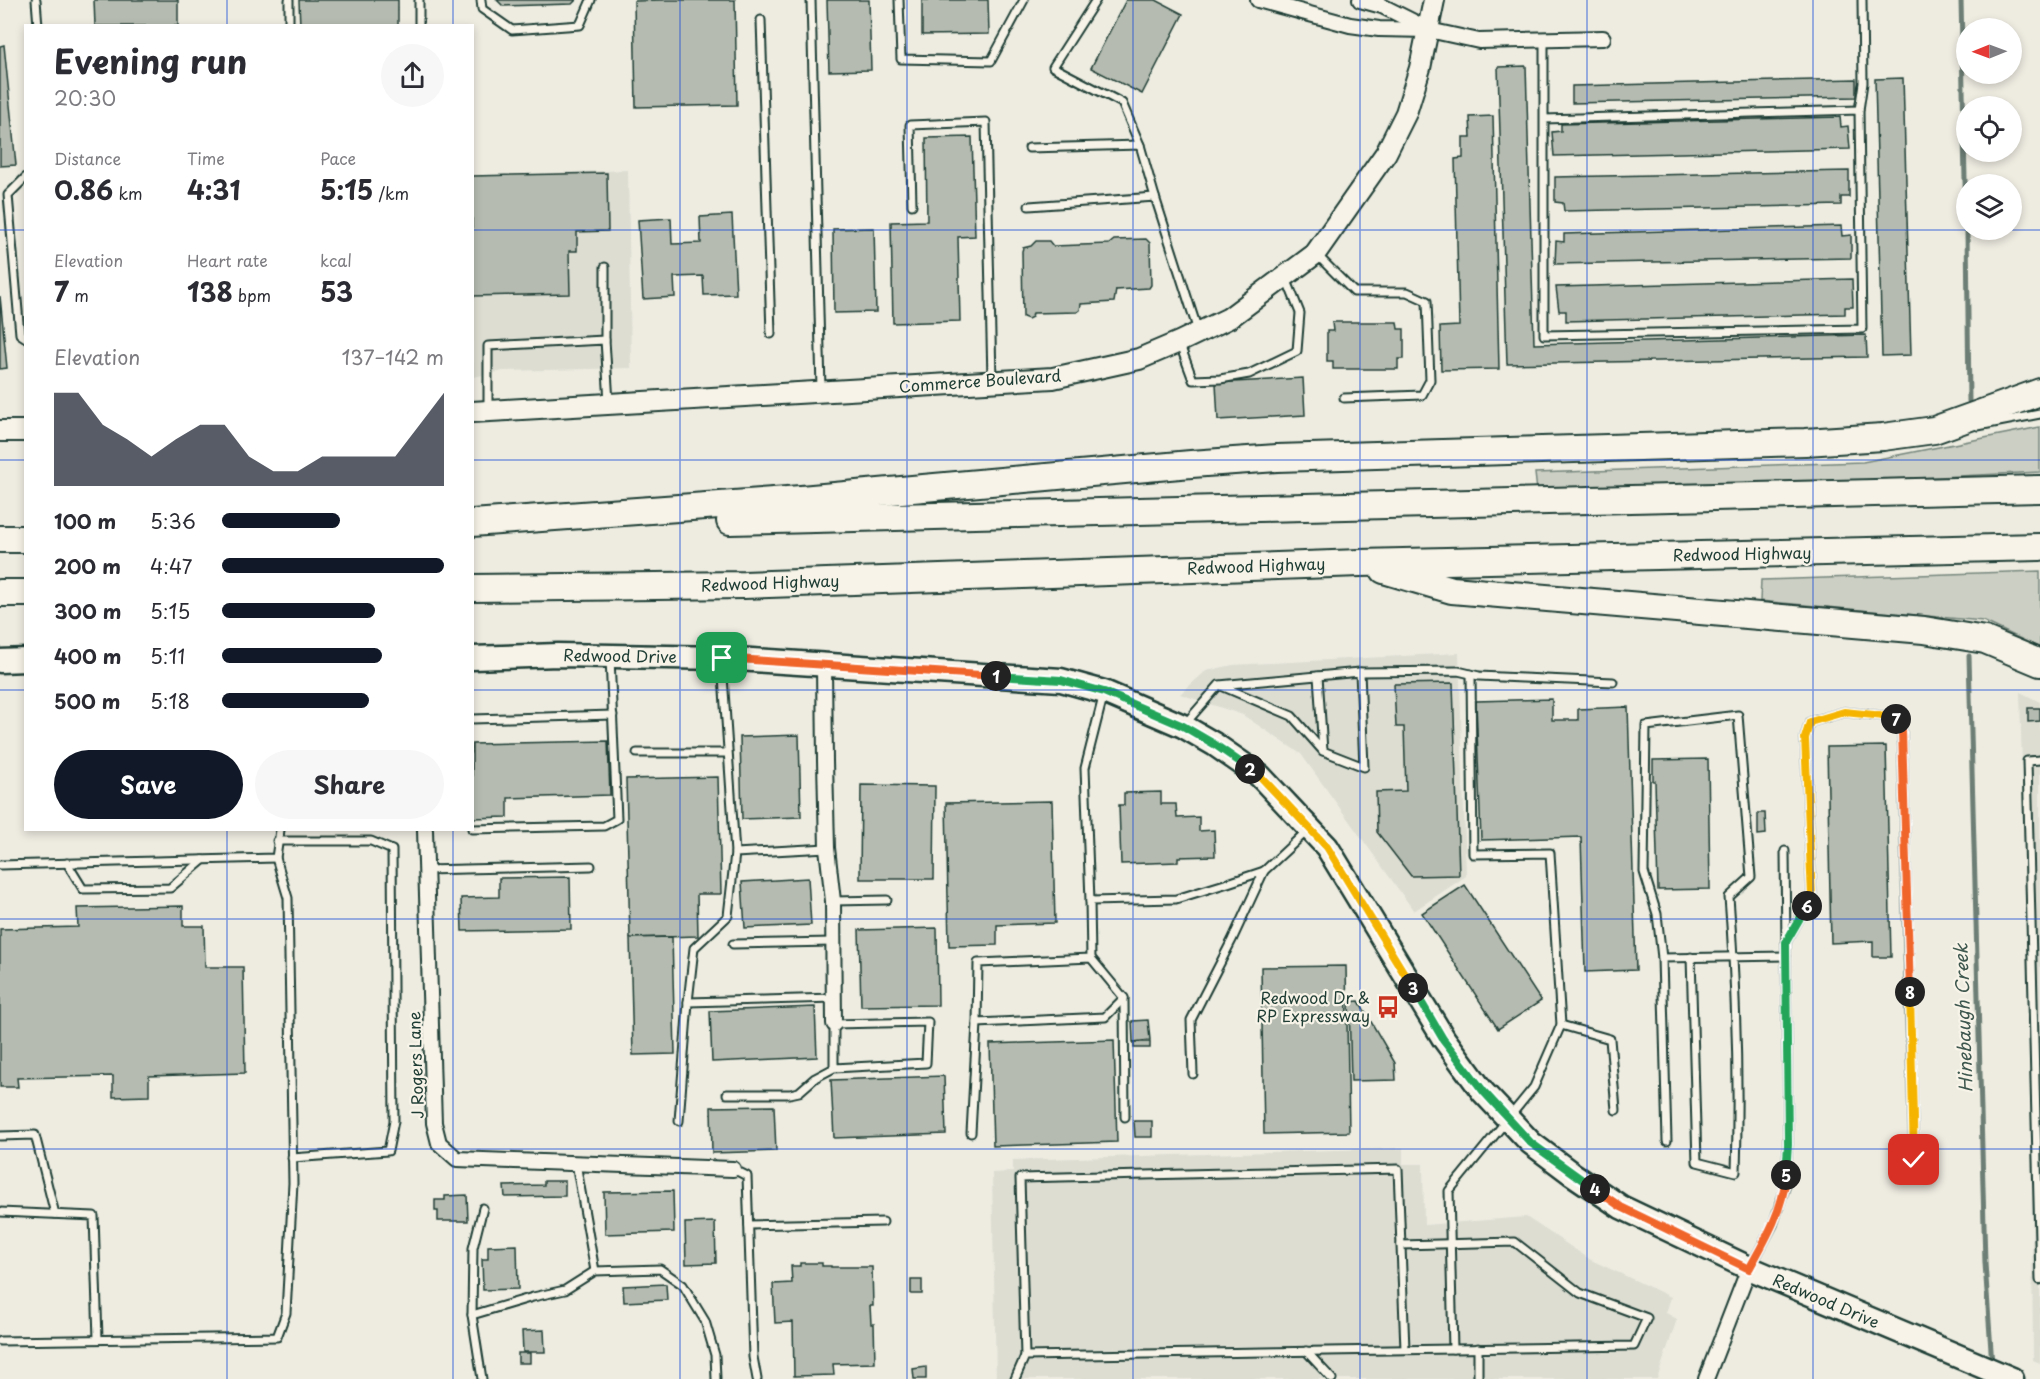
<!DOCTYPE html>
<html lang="en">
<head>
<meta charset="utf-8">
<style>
	:root { --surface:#fff; --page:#f7f7f7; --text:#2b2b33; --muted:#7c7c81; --accent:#111827 }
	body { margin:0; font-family:"Playpen Sans",sans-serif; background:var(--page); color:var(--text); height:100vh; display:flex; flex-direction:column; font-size:22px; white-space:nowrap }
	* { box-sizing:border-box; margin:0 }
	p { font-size:20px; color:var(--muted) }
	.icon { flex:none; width:33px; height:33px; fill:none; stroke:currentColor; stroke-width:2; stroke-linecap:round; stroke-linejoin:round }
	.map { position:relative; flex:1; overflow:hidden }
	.panel { position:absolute; left:24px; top:24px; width:450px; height:807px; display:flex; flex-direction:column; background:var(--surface); border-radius:0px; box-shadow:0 3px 9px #0003 }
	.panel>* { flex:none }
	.needle { width:39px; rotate:269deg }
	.tools { position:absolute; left:1956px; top:18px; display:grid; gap:12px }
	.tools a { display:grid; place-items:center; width:66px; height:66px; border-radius:50%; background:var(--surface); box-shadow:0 3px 9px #0003; font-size:30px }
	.pin { position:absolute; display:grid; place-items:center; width:51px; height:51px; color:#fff; margin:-26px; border-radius:12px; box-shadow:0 3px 9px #0006 }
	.km { position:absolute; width:30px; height:30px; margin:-15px; border-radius:50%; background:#222; color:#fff; font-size:16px; line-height:30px; text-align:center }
	.round { display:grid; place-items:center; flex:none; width:63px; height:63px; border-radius:32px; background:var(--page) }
	.headline { display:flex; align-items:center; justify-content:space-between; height:102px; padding:0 30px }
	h1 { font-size:33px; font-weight:700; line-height:45px }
	.stats { display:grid; grid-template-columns:repeat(3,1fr); gap:9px; height:102px; padding:6px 30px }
	.stats div { display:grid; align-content:center }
	.stats b { font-size:26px; font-weight:700 }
	.stats small { font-size:16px; font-weight:400 }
	.stats p { font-size:16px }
	.chart { height:168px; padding:12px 30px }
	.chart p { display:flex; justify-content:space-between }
	.chart svg { width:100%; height:108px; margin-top:6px; fill:var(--accent); opacity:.7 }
	.action { display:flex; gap:12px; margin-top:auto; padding:12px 30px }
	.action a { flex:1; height:69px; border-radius:36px; background:var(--accent); color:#fff; font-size:24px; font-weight:700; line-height:69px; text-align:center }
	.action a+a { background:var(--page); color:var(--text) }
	ul { padding:0 30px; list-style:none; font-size:20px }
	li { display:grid; grid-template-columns:96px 72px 1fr; align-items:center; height:45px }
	li i { height:15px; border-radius:8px; background:var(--accent) }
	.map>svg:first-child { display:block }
</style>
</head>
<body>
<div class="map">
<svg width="2040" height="1379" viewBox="0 0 2040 1379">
	<rect width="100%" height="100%" fill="#eeece1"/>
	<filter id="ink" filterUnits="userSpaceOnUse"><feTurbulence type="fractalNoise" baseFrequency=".0167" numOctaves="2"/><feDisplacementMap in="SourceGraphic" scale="12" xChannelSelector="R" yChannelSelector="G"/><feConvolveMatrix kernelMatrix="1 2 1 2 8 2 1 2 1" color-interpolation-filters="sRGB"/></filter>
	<g filter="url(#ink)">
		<g fill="#ddddd2">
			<polygon points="628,170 631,368 503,371 473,377 472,176"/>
			<polygon points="1459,653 1466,876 1414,911 1301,754 1243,715 1180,694 1206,671 1233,665"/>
			<polygon points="2020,692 2040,702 2040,1363 2033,1360 2031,1104"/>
			<polygon points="1403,1148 1403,1164 1423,1164 1424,1225 1526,1217 1591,1260 1671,1297 1666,1313 1677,1319 1657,1379 996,1379 992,1173 1013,1172 1013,1160"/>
		</g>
		<g fill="#cccfc4" stroke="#76867c" stroke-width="1.5">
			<polygon points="2040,427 2040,472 1856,481 1537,491 1535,473 1863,462"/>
			<polygon points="2040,571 2040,648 1983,621 1760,601 1761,580"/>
		</g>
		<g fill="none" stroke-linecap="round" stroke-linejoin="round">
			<g stroke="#6c7e74" stroke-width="5">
				<polyline points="1961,0 1966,224"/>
				<polyline points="1967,230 1969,401"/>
				<polyline points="1969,656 1985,1263 1992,1365"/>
			</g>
		</g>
		<g fill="#b5bbb0" stroke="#1f3d34" stroke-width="1.5">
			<polygon points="94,0 178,0 178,26 95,26"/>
			<polygon points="299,0 398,0 398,26 300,26"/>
			<polygon points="497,0 576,0 572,4 503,6"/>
			<polygon points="659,0 735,0 737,105 636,107 634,1"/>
			<polygon points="827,0 869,0 871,70 829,71"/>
			<polygon points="922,0 988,0 989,34 922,35"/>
			<polygon points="1126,0 1156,0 1183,14 1142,94 1091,68"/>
			<polygon points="4,45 16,165 0,166 0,46"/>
			<polygon points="1526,66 1534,344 1866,335 1867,357 1507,364 1498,67"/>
			<polygon points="1903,78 1911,355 1882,356 1875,79"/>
			<polygon points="1856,79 1856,97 1572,103 1572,86"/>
			<polygon points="1493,116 1499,369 1441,370 1440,327 1459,326 1455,159 1463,158 1463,137 1471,137 1470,117"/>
			<polygon points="1840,117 1841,127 1848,126 1850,149 1554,156 1552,132 1561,131 1561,124"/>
			<polygon points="972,137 975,236 958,237 960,321 893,323 891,222 927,221 926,138"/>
			<polygon points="1849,171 1849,197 1841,197 1841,205 1564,211 1563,203 1555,202 1555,177"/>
			<polygon points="607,173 608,231 577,232 577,251 569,251 570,294 472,296 472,176"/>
			<polygon points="732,215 736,294 704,295 703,276 674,277 675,297 643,299 638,220 671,218 672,244 701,243 700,217"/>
			<polygon points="1841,226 1842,236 1851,235 1851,258 1555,264 1556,241 1564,242 1564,234"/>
			<polygon points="874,228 876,312 834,313 833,229"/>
			<polygon points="1146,239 1150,243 1151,285 1149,288 1116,290 1114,302 1081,304 1080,310 1077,312 1033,313 1032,317 1028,319 1023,317 1022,251 1023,248 1031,246 1036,241 1049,241 1053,246 1109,244 1114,240"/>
			<polygon points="1852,279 1853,307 1845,307 1845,314 1566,321 1566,311 1559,311 1556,287"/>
			<polygon points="0,296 7,368 0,369"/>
			<polygon points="1332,322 1397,322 1398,329 1404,329 1404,359 1398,359 1398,369 1333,369 1333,361 1327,361 1327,331 1333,331"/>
			<polygon points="1303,378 1305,415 1218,420 1216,383"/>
			<polygon points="1453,683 1459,875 1411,876 1377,832 1376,792 1406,791 1404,727 1396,727 1394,684"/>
			<polygon points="1552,699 1552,720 1578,720 1578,709 1628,707 1636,970 1585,972 1581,837 1481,840 1476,701"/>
			<polygon points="2028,708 2040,708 2040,721 2028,722"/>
			<polygon points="799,735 801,817 742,819 740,737"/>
			<polygon points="608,741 610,795 508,798 508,817 472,818 472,744"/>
			<polygon points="1886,746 1891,957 1873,957 1873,941 1831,943 1827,747"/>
			<polygon points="1708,759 1710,889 1658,890 1655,781 1653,781 1653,760"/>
			<polygon points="718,777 721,894 697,894 698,936 630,938 626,779"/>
			<polygon points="861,785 935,786 934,879 860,879"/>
			<polygon points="1161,792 1161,804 1176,804 1177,818 1199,817 1199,831 1214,830 1215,856 1178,857 1178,862 1121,864 1119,805 1124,805 1124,793"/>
			<polygon points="1052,801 1055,923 997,925 997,945 949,946 946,803"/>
			<polygon points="1758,813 1765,813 1766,834 1758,835"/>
			<polygon points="570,877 571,929 462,931 461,898 499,897 499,878"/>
			<polygon points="808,878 811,925 745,928 742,882"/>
			<polygon points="1465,885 1541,1001 1498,1029 1422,913"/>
			<polygon points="183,906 183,926 204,926 205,967 243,967 245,1073 149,1076 149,1096 113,1097 113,1076 17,1078 18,1087 0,1087 0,929 78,927 77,908"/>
			<polygon points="937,928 938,1005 861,1006 859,930"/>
			<polygon points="672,937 675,1054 633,1055 630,938"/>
			<polygon points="1346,966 1349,1132 1264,1134 1261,967"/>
			<polygon points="1359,1001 1395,1063 1396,1080 1351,1081 1349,1002"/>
			<polygon points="815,1007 817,1057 712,1062 710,1011"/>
			<polygon points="1148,1020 1150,1040 1133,1042 1132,1021"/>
			<polygon points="1114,1040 1117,1142 993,1146 990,1044"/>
			<rect x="1134" y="1042" width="16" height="6"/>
			<polygon points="944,1076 946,1134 834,1138 831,1080"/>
			<polygon points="774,1106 776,1151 712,1153 711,1107"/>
			<polygon points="1134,1121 1152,1121 1152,1137 1135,1137"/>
			<polygon points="544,1181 565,1181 565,1196 505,1197 504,1186 544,1185"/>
			<polygon points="673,1191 674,1232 605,1234 604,1192"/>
			<polygon points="467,1195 468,1221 438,1221 438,1211 435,1211 435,1200 445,1200 445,1196"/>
			<polygon points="715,1222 716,1263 686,1264 685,1223"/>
			<polygon points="517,1245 518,1289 483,1290 482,1259 488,1259 488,1246"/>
			<polygon points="800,1263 822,1263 822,1266 831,1266 831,1267 872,1267 873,1306 870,1306 871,1324 874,1324 875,1363 833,1364 834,1375 794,1376 793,1322 775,1323 773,1284 792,1283 791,1266 800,1266"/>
			<rect x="911" y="1280" width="11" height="14"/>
			<polygon points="666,1284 667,1300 624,1302 623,1286"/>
			<polygon points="544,1330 545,1352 523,1352 522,1331"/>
			<rect x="518" y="1353" width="12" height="10"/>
			<polygon points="926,1367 926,1379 914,1379 913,1369"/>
		</g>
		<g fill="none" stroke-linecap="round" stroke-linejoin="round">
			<g stroke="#1f3d34" stroke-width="11">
				<g id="lane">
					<polyline points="36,0 38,26"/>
					<polyline points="289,0 289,26"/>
					<polyline points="419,0 419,26"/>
					<polyline points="481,0 482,9 512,30 580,25 591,0"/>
					<polyline points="811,0 821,389"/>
					<polyline points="899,0 901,59 991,61 1024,0"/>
					<polyline points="1096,0 1053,67 1122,103 1140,145"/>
					<polyline points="761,20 771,334"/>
					<polyline points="1544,39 1544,335 1862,329 1859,110 1544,119"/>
					<polyline points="1859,110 1863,83 1862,0"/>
					<polyline points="1029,148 1140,145 1155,197"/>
					<polyline points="26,177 8,195 20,334 26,338"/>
					<polyline points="912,205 910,125 986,122 992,379"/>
					<polyline points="1029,206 1155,197 1198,331"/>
					<polyline points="1317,255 1354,292 1407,292 1427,301 1430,380 1422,395 1344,398"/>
					<polyline points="605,340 605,267"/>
					<polyline points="1180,345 1193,380 1220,379 1249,374 1297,351 1300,313 1286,278"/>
					<polyline points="488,409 488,346 605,340 609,402"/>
					<polyline points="1978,426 2040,414"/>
					<polyline points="722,661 735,853"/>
					<polyline points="1360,672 1458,671 1479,676 1613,682"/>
					<polyline points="1318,676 1323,751"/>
					<polyline points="1103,697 1085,768 1090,901 1176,899 1228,883 1264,871 1308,830"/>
					<polyline points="472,719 613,715"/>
					<polyline points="1185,724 1219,685 1360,672 1364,767 1323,751 1292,716 1219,685"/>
					<polyline points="637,753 727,753"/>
					<polyline points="2040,760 2027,761 2040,1280"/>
					<polyline points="472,829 604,826 617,819 610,658"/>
					<polyline points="277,841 371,841 392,850 394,1121 388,1151 292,1158"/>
					<polyline points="67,863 83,889 170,888 203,860"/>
					<polyline points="0,865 276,858 280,830"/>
					<polyline points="425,870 591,866"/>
					<polyline points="833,901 887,900"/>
					<polyline points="1090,901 1091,958 978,963 977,1023 1105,1017 1124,998 1091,958"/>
					<polyline points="1786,942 1812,897 1805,738 1810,722 1844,712 1894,717 1902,731 1914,1160"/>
					<polyline points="733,944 833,942"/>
					<path d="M1662,958L1657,914L1644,872L1646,726L1738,715L1751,877L1729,897C1736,989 1739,1080 1736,1172L1697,1162L1691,957"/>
					<polyline points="1124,998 1125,1117"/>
					<polyline points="688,1002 694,948 728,916 735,853 827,848"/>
					<polyline points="1561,1025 1610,1039 1616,1110"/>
					<polyline points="1193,1074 1191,1020 1232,940 1264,871"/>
					<polyline points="727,1094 790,1094 799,1092 815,1078 834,1068 926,1063 928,1022 834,1024 834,1068"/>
					<polyline points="679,1121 688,1002 834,998"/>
					<polyline points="971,1133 977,1023"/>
					<polyline points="0,1136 35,1135 55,1214"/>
					<polyline points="1667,1141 1662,958 1786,956"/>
					<polyline points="576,1163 595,1271"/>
					<polyline points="733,1169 747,1176 753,1357 757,1379"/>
					<polyline points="0,1212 94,1216 98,1339"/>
					<polyline points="749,1225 883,1222"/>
					<polyline points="1751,1266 1773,1225 1785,1188 1788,1144 1785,851"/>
					<polyline points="472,1315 473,1248 483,1208"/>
					<polyline points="0,1341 277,1337 286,1313 293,1183 288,898 276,858"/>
					<polyline points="1478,1348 1478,1379"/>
					<polyline points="1453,1349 1449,1191 1534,1087 1561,1025 1550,853 1473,854 1471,674"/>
					<polyline points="1306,1351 1332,1379"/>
					<polyline points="1025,1356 1020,1178 1398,1169 1405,1349"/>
					<polyline points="482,1379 472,1315 533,1297 565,1290 595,1271 660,1269 683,1285 705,1321 715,1355 716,1379"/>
					<polyline points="1015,1379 1025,1356 1634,1346 1647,1318 1580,1293 1515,1242 1401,1245"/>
				</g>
			</g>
			<g stroke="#1f3d34" stroke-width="18">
				<g id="street">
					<polyline points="1258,0 1350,25 1379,29 1429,30 1479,41 1603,38"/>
					<polyline points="1360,0 1382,6 1424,27"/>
					<polyline points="824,666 825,761 827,848 833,901 834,1024"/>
					<polyline points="425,830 434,1123 439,1143 457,1159 733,1169"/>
					<polyline points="1706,1379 1749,1268"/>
				</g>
			</g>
			<g stroke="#1f3d34" stroke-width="24">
				<g id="secondary">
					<polyline points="472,412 1053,378 1139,359 1179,342 1229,318 1315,254 1386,153 1406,113 1420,68 1434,0"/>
					<polyline points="0,431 26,431"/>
				</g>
			</g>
			<g stroke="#1f3d34" stroke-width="27">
				<g id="primary">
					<polyline points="472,658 558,655 722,658 1061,680 1104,692 1183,726 1214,744 1260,776 1327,847 1444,1039 1483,1092 1531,1143 1571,1173 1621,1207 1749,1268 2012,1379"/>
					<polyline points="0,661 26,660"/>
				</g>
			</g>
			<g stroke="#1f3d34" stroke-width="30">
				<g id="highway">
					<polyline points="730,521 2040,489"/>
					<polyline points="472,523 801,499 1191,464 1277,458 1805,442 1883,437 1934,430 2040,392"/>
					<polyline points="0,539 26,539"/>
					<polyline points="1384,570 1452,590 1924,630 1985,640 2040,663"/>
					<polyline points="472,588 744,585 1360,563 2040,547"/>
					<polyline points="0,593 26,593"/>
				</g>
			</g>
			<use href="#lane" stroke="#f7f3e8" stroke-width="7"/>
			<use href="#street" stroke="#f7f3e8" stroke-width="14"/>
			<use href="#secondary" stroke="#f7f3e8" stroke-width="20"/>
			<use href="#primary" stroke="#f7f3e8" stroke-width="22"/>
			<use href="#highway" stroke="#f7f3e8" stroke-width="26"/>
		</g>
	</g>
	<g fill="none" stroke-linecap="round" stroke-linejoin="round" filter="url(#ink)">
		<g stroke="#fff" stroke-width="12">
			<polyline id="split-1" points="722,658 996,676"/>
		</g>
		<g stroke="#fff" stroke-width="12">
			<polyline id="split-2" points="996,676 1061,680 1104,692 1183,726 1214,744 1250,769"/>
		</g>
		<g stroke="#fff" stroke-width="12">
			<polyline id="split-3" points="1250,769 1260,776 1327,847 1413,988"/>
		</g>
		<g stroke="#fff" stroke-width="12">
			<polyline id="split-4" points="1413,988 1443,1039 1484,1092 1531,1143 1595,1189"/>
		</g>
		<g stroke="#fff" stroke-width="12">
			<path id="split-5" d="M1595,1189L1621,1207L1749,1269C1766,1239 1783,1210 1786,1175"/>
		</g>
		<g stroke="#fff" stroke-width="12">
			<polyline id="split-6" points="1786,1175 1788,1144 1786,942 1807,906"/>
		</g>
		<g stroke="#fff" stroke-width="12">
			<polyline id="split-7" points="1807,906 1812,897 1805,738 1810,722 1844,712 1894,717 1896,719"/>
		</g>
		<g stroke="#fff" stroke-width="12">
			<polyline id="split-8" points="1896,719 1902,731 1910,992"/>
		</g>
		<g stroke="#fff" stroke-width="12">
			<polyline id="split-9" points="1910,992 1914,1160"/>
		</g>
		<use href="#split-1" stroke="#f0652b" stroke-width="8"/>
		<use href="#split-2" stroke="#22a559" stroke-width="8"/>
		<use href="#split-3" stroke="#f5b400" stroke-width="8"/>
		<use href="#split-4" stroke="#22a559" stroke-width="8"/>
		<use href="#split-5" stroke="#f0652b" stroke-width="8"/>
		<use href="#split-6" stroke="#22a559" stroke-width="8"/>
		<use href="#split-7" stroke="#f5b400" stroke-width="8"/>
		<use href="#split-8" stroke="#f0652b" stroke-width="8"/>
		<use href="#split-9" stroke="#f5b400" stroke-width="8"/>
	</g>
	<path fill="none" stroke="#1d4ed8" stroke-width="1.5" stroke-opacity="0.55" d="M227,0V26M453,0V26M680,0V1379M907,0V1379M1133,0V1379M1360,0V1379M1587,0V1379M1813,0V1379M0,230H26M472,230H2040M0,460H26M472,460H2040M0,690H26M472,690H2040M227,830V1379M453,830V1379M0,919H2040M0,1149H2040"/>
	<defs>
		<g id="bus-bare" transform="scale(1.8)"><path d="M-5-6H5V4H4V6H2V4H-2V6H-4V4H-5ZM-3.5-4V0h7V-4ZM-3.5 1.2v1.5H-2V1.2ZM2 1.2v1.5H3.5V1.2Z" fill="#c8321e" stroke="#f7f3e8" stroke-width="2.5" paint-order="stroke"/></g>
	</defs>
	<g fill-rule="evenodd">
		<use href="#bus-bare" x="1388" y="1007"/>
	</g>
	<g text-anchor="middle" stroke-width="4.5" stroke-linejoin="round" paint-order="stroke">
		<g font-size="16" fill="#1f3d34" stroke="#f7f3e8">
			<text transform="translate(980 381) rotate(-4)" y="6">Commerce Boulevard</text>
			<text transform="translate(1742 554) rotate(-1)" y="6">Redwood Highway</text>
			<text transform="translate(1256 566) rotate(-2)" y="6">Redwood Highway</text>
			<text transform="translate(770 583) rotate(-2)" y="6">Redwood Highway</text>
			<text transform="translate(620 656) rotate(1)" y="6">Redwood Drive</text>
			<text transform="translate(416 1065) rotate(-92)" y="6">J Rogers Lane</text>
			<text transform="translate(1826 1301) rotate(23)" y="6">Redwood Drive</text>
		</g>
		<g font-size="16" fill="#1f3d34" stroke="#f7f3e8" text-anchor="end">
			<text x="1370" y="1004">Redwood Dr &amp;<tspan x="1370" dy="18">RP Expressway</tspan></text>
		</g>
		<g font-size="18" font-style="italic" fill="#3f584f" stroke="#f7f3e8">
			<text transform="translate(1964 1018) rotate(-92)" y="6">Hinebaugh Creek</text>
		</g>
	</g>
</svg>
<div class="tools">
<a><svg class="needle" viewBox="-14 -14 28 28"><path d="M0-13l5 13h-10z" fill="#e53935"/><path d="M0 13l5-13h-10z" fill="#7c7c81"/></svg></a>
<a><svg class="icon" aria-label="locate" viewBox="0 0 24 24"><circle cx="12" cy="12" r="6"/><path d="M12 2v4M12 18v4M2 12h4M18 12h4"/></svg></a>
<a><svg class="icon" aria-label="layers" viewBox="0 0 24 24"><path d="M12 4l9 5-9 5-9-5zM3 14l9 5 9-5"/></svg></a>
</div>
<div class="pin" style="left:722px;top:658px;background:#1e9e55"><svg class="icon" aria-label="arrive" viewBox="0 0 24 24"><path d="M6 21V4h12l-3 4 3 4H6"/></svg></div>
<div class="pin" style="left:1914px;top:1160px;background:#d93025"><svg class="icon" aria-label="check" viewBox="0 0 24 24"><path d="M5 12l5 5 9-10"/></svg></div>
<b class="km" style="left:996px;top:676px">1</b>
<b class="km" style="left:1250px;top:769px">2</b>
<b class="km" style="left:1413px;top:988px">3</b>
<b class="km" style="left:1595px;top:1189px">4</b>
<b class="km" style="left:1786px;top:1175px">5</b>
<b class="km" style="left:1807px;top:906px">6</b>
<b class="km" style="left:1896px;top:719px">7</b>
<b class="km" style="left:1910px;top:992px">8</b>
<section class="panel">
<div class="headline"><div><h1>Evening run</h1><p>20:30</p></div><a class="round"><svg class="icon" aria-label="share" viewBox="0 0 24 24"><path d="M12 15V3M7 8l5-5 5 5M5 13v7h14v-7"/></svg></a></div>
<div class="stats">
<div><p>Distance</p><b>0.86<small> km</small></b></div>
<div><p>Time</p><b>4:31</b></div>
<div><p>Pace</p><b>5:15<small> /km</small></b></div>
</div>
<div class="stats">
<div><p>Elevation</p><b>7<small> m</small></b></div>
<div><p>Heart rate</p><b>138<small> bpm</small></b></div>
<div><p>kcal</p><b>53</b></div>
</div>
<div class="chart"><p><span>Elevation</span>137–142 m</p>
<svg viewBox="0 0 160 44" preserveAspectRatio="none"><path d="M0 44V6L10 6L20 19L30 25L40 32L50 25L60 19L70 19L80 32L90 38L100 38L110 32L120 32L130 32L140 32L150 19L160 6V44z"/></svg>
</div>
<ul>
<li><b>100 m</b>5:36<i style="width:53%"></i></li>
<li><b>200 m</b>4:47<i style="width:100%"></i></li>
<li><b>300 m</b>5:15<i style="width:69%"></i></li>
<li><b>400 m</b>5:11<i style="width:72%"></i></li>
<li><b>500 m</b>5:18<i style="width:66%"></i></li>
</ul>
<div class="action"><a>Save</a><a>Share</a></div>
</section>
</div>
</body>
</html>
